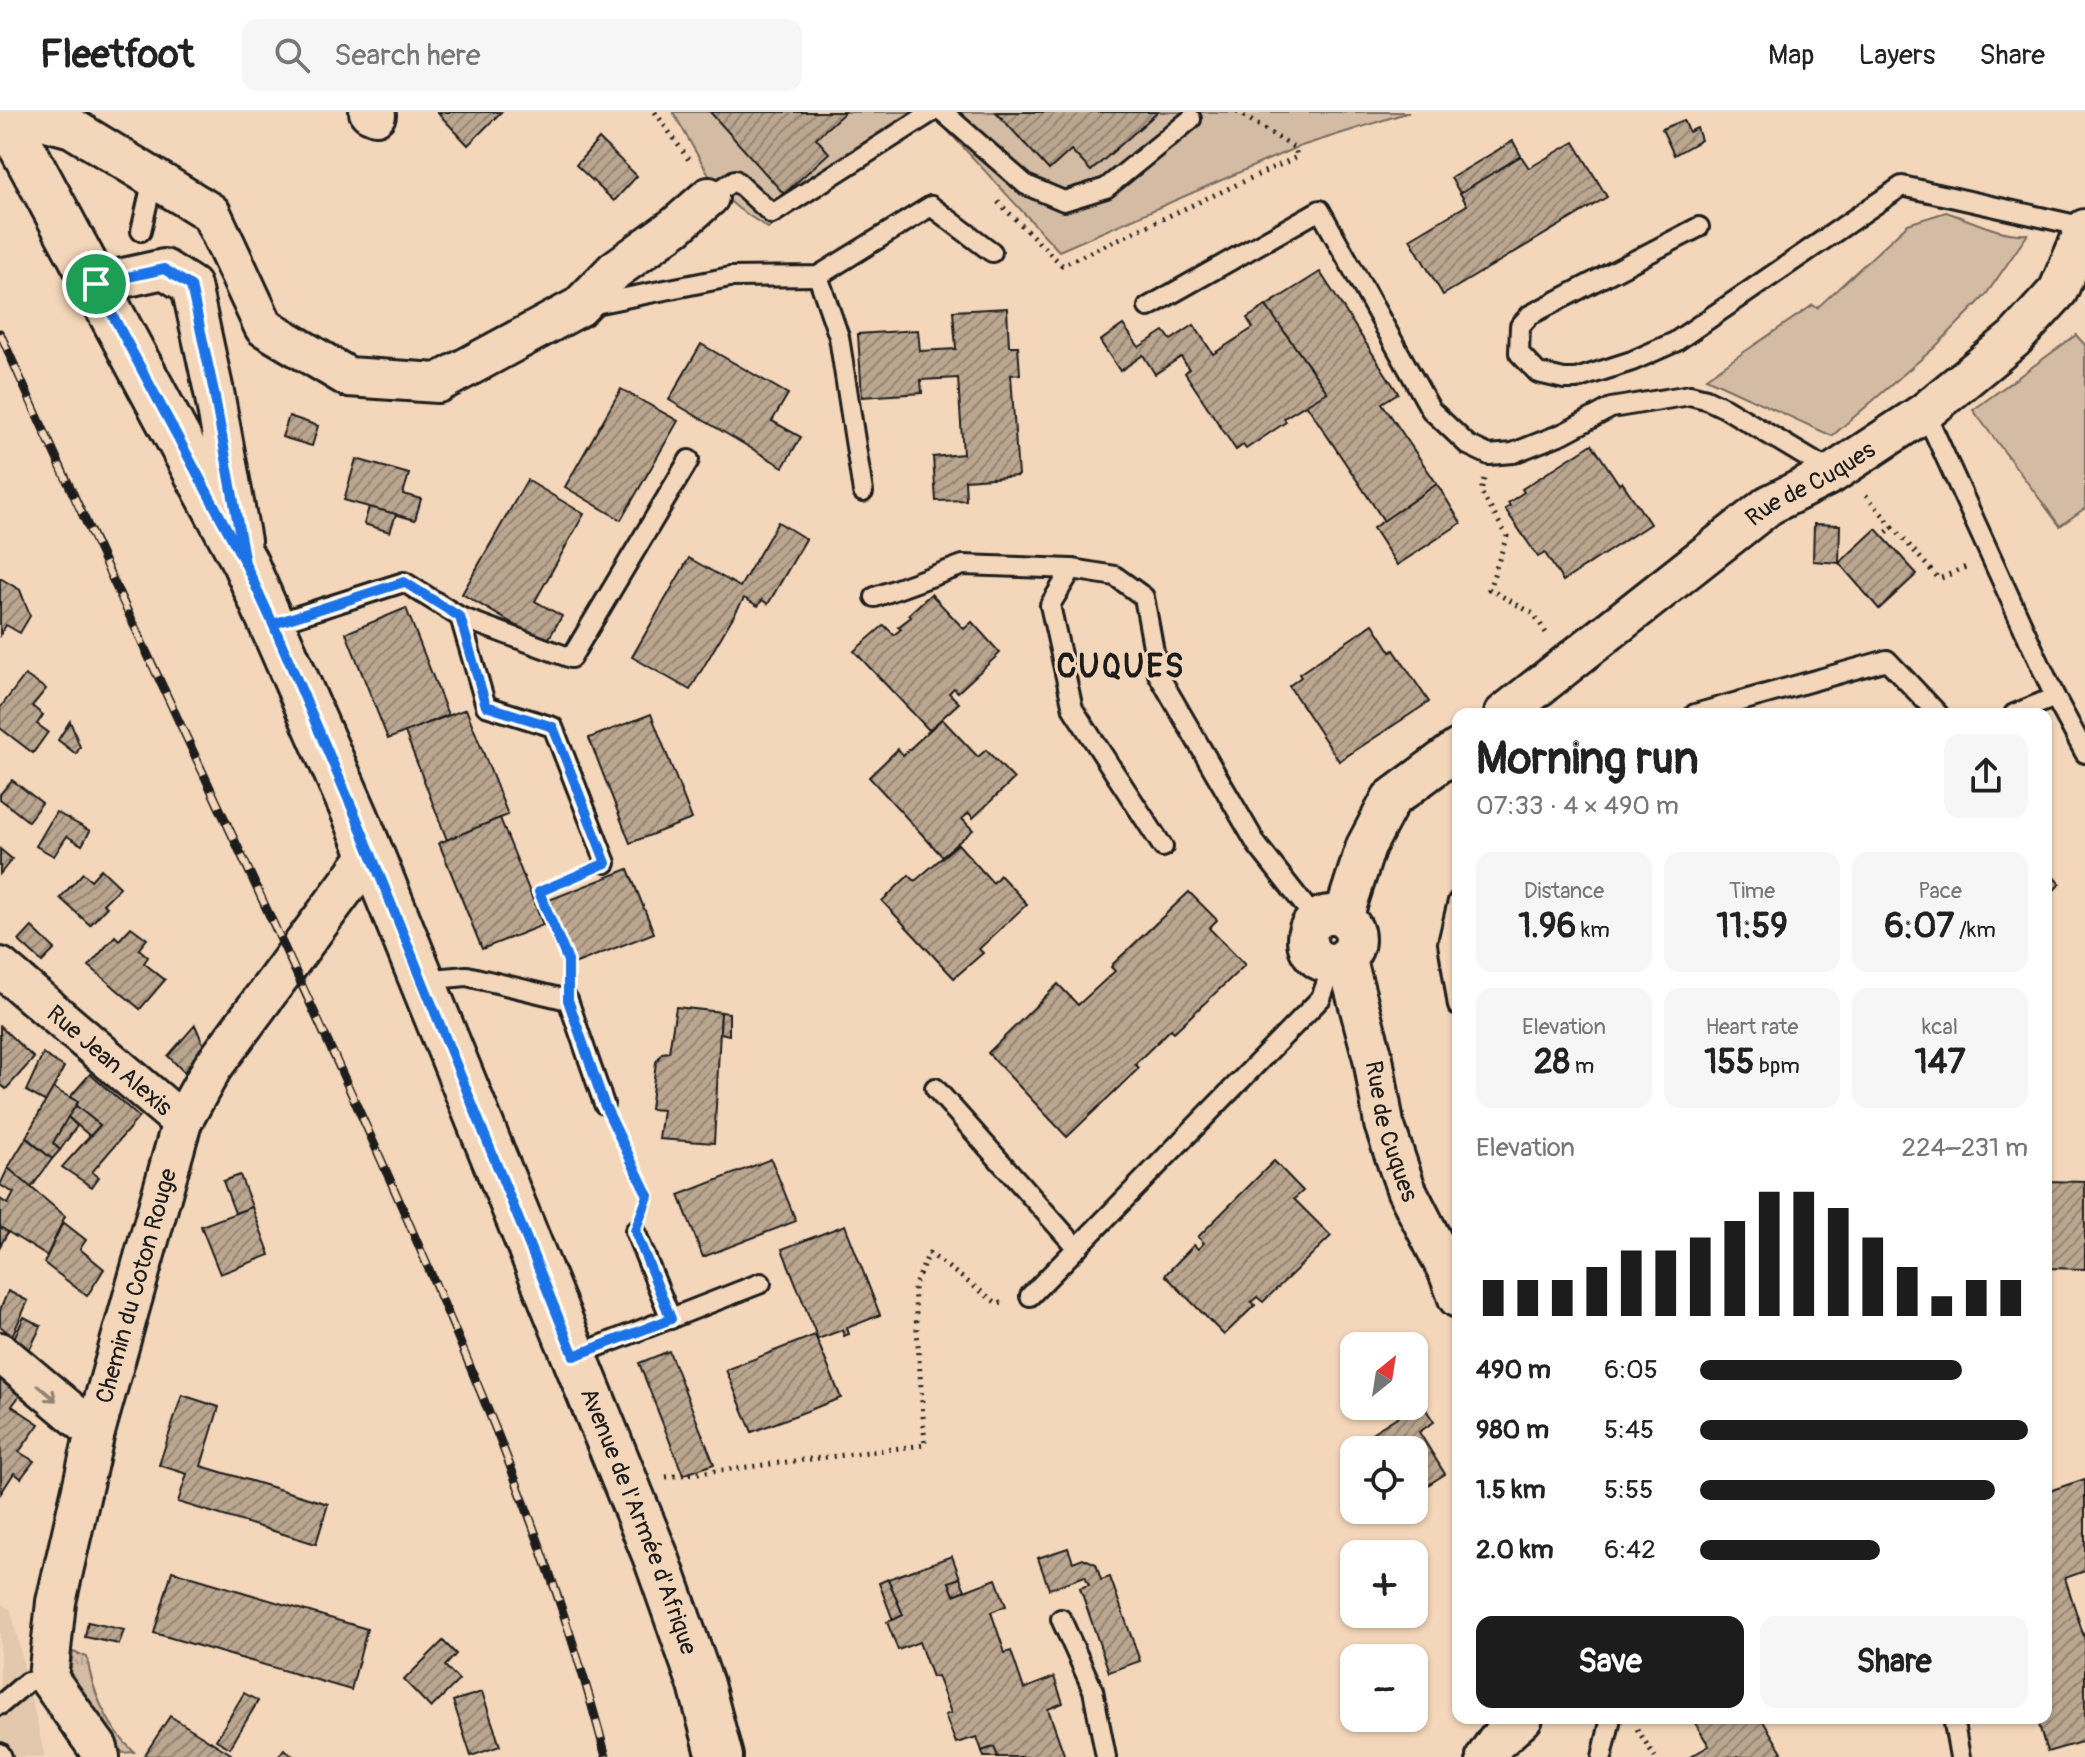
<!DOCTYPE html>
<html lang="en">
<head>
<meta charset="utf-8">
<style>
	:root { --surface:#fff; --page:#f6f6f6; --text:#222; --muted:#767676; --line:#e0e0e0; --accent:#1c1c1c }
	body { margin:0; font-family:Pangolin,sans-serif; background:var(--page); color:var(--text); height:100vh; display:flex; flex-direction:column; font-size:30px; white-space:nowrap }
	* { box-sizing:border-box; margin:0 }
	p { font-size:26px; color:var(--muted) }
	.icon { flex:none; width:44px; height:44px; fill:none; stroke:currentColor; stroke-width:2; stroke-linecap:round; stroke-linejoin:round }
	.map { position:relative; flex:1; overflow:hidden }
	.side { position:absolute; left:1452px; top:596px; width:600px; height:1016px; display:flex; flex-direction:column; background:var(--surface); border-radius:16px; box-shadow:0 2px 6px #0004 }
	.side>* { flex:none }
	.needle { width:52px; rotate:30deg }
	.tools { position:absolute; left:1340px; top:1220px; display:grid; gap:16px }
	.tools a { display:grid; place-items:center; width:88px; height:88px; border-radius:16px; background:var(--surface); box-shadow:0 2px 6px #0004; font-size:40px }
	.pin { position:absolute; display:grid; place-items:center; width:68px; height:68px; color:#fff; margin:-34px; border:4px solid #fff; border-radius:50%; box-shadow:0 2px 8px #0007 }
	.round { display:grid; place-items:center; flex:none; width:84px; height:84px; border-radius:16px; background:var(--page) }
	.head { display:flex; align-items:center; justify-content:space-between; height:136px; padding:0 24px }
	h1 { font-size:44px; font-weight:800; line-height:60px }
	.metrics { display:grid; grid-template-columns:repeat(3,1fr); gap:12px; height:136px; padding:8px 24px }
	.metrics div { display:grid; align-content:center; border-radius:16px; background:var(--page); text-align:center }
	.metrics b { font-size:34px; font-weight:800 }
	.metrics small { font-size:22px; font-weight:400 }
	.metrics p { font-size:22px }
	.chart { height:224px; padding:16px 24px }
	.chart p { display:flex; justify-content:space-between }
	.chart svg { width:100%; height:144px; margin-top:8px; stroke:var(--accent); stroke-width:6 }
	.action { display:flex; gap:16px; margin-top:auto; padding:16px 24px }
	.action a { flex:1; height:92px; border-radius:16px; background:var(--accent); color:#fff; font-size:32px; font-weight:800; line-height:92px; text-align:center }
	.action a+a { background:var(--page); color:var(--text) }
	ul { padding:0 24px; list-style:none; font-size:26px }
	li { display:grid; grid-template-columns:128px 96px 1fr; align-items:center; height:60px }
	li i { height:20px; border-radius:10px; background:var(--accent) }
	header { display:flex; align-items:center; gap:48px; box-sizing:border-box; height:112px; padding:0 40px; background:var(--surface); border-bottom:2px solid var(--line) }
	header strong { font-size:38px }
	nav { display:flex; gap:44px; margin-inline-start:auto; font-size:28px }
	.search { width:560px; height:72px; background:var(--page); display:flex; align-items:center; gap:20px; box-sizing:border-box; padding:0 28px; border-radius:16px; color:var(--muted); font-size:30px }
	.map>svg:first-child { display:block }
</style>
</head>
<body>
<header>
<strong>Fleetfoot</strong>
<div class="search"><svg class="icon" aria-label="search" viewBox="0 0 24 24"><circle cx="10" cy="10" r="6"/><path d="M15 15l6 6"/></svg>Search here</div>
<nav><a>Map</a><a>Layers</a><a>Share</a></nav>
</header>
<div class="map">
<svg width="2085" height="1645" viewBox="0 0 2085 1645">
	<defs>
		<pattern id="grass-tufts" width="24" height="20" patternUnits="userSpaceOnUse" patternTransform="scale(2)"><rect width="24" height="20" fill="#d4bba3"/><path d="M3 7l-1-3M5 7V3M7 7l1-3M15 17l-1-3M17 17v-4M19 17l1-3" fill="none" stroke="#b5a08c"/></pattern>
		<pattern id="building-hatch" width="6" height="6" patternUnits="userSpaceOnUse" patternTransform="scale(2)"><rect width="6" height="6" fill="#bba690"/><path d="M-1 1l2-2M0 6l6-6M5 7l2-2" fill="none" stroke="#978675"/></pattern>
	</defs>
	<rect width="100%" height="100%" fill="#f4d7ba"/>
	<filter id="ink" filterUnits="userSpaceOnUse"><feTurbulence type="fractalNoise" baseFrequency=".0125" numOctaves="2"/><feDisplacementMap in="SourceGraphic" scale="16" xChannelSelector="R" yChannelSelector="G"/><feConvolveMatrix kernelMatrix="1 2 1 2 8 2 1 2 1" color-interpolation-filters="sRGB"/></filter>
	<g filter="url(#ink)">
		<polygon fill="#e3c8ad" points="0,1491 11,1498 45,1645 0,1645"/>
		<path fill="url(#grass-tufts)" stroke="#786c60" stroke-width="2" d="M73,1540L87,1545C92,1580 108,1616 134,1640L123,1641L86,1597L76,1576L70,1562Z"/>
		<g fill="#d4bba3" stroke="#786c60" stroke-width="2">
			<polygon points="673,0 1409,0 1295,36 1059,139 937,7 768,116 739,97 718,79"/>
			<path d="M1946,100C1972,108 2000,124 2028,122L1985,184L1934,236L1832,324L1706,266L1813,193L1817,196L1908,112Z"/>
			<polygon points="2076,223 2085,233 2085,396 2060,414 1973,298"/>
		</g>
		<g fill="url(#building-hatch)" stroke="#1c1c1c" stroke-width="2">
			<polygon points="437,0 501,0 468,33"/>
			<polygon points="710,0 845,0 816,26 829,41 784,82"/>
			<polygon points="996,0 1158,0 1091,59 1071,38 1049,58"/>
			<polygon points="1684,8 1689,20 1697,16 1701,28 1674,43 1662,17"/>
			<polygon points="599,27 637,64 614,89 576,53"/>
			<polygon points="1513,29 1521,44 1460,81 1451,66"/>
			<polygon points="1574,30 1607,85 1443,183 1410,127 1467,93 1460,81 1521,44 1529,56"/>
			<polygon points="1320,160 1398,281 1382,291 1437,372 1384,409 1306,292 1327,280 1266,194"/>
			<polygon points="1266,194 1327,280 1284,306 1286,310 1246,337 1243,333 1236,338 1185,261 1189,257 1181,245 1155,262 1143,243 1120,259 1100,229 1123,213 1139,235 1164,219 1171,228 1194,213 1213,242 1253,216 1247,206"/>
			<polygon points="1007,196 1009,234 1018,234 1020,262 1011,263 1018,364 965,368 966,388 936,389 933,345 963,342 958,266 921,268 922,281 862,285 858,222 918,218 920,239 956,237 953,199"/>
			<polygon points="701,232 788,282 772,309 801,325 783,355 669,288"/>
			<polygon points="621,277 678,309 621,408 565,375"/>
			<polygon points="289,304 318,314 312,334 282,325"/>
			<polygon points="1592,332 1619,372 1622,370 1650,412 1563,469 1545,441 1538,445 1505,397 1510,394 1508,391 1524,380 1522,377"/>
			<polygon points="356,347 409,362 403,382 421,387 415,408 344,388"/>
			<polygon points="527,368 584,402 535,489 562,504 546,531 462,482"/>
			<polygon points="1437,372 1461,411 1397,453 1373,416"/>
			<polygon points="369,395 396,402 390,420 364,412"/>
			<polygon points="778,410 806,427 768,492 762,488 758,494 744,486 690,578 632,545 689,446 740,475"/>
			<polygon points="1814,412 1840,413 1839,451 1813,449"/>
			<polygon points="1876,417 1917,462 1879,497 1839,451"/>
			<polygon points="0,466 20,478 30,504 20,521 6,513 0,523"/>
			<polygon points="931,482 964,517 972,510 1000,541 958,580 954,576 949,581 959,591 929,618 854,539 884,513 894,523 901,517 898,515 911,505 909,502"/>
			<polygon points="406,496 448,603 388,627 346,521"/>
			<polygon points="1373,512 1391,540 1394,538 1429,590 1339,649 1289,574 1301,565 1299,562"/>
			<polygon points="25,563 46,577 32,594 43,603 37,612 48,620 33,641 0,616 0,596"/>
			<polygon points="466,597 508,703 447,728 405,620"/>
			<polygon points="651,602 692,707 630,731 589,626"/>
			<polygon points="942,607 978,645 986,638 1014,667 973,706 969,701 962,707 973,718 942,744 869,665 898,637 903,643"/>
			<polygon points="70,609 80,635 76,642 58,628"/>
			<polygon points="12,668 42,691 28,709 0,687 0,682"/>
			<polygon points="56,700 90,719 82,733 67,724 54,744 36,734"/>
			<polygon points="500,706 543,813 482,837 439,731"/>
			<polygon points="958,732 993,771 1000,763 1027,792 979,837 983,841 954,866 882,789 909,763 915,769"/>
			<polygon points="0,737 12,747 0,762"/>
			<polygon points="101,757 120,775 103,792 107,795 90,813 60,786 83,761 91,768"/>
			<polygon points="628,757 654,821 574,852 549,788"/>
			<polygon points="2046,757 2060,772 2046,786"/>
			<polygon points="1189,780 1217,808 1209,816 1245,853 1174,920 1171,917 1135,952 1139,956 1067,1025 988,941 1058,872 1078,893 1115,859 1111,855 1113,852"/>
			<polygon points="32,815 55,837 42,850 19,829"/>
			<polygon points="131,815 147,827 139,837 148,845 144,851 165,868 140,897 89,854 115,824 119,828"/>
			<polygon points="676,895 721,900 714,1031 659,1027 663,998 650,997 656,950 662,941 669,940"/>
			<polygon points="721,900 729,901 729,923 720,921"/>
			<polygon points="195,913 204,934 184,960 168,944"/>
			<polygon points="0,914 34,946 6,977 0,972"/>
			<polygon points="43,942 64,955 46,990 26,979"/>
			<polygon points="90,962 139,1005 92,1060 99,1065 92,1075 62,1055 100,1013 76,994 78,990 70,985"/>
			<polygon points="53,976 78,990 53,1031 60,1038 52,1047 26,1025"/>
			<polygon points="76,994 100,1013 90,1024 68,1005"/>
			<polygon points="68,1005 77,1014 60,1038 53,1031"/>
			<polygon points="26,1026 52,1047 31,1076 8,1056"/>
			<polygon points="771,1047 796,1109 703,1145 679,1083"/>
			<polygon points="1274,1049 1303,1079 1294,1087 1331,1124 1263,1190 1257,1185 1251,1190 1255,1193 1224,1223 1165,1163 1194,1133 1198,1137 1204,1131 1198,1125"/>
			<polygon points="8,1056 65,1104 47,1144 0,1115 0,1087 8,1092 14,1081 0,1073"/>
			<polygon points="240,1063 252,1095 235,1101 223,1069"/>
			<polygon points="2046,1069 2085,1070 2085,1157 2046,1156"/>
			<polygon points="252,1095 270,1143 220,1162 201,1114"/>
			<polygon points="63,1110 86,1128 80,1137 104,1157 87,1184 44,1151"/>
			<polygon points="845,1113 880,1203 847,1216 849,1222 844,1224 842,1218 818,1227 782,1137"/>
			<polygon points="0,1115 8,1120 0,1134"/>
			<polygon points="8,1179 28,1189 12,1224 0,1214 0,1198"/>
			<polygon points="24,1205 41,1214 29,1239 14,1226"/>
			<polygon points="815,1223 841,1286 752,1320 726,1258"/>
			<polygon points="669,1239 714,1352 683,1363 639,1251"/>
			<polygon points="0,1259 23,1279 12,1294 39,1312 19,1340 34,1349 21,1366 14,1361 1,1381"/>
			<polygon points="182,1283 219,1295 201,1354 328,1392 316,1432 178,1390 187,1362 159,1353"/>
			<polygon points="1421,1290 1434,1310 1419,1320 1445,1362 1414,1382 1414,1338 1369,1338 1362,1327"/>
			<polygon points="2085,1367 2085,1459 2065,1466 2085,1528 2085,1629 2047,1640 2037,1606 2046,1606 2046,1380"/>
			<polygon points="1068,1436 1073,1450 1083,1446 1096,1452 1101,1468 1110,1465 1140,1549 1109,1560 1080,1476 1089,1473 1085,1464 1049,1477 1038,1446"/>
			<polygon points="952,1444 960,1466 949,1470 954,1483 996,1467 1006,1494 991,1500 1005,1541 1011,1539 1024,1577 1054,1565 1063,1591 1048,1597 1065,1645 998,1645 994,1635 982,1639 977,1625 956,1631 945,1603 951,1601 937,1564 932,1565 919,1530 898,1538 887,1510 903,1503 888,1467"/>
			<polygon points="172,1459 367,1517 351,1578 154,1521"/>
			<polygon points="960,1466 965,1478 954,1483 949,1470"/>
			<polygon points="888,1467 903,1503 893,1508 879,1471"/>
			<polygon points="88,1510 124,1518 119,1532 85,1525"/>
			<polygon points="443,1529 456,1542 445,1554 459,1568 431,1596 404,1568"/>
			<polygon points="482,1580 500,1634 471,1644 453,1589"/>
			<polygon points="244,1581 258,1589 230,1636 216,1628"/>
			<polygon points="170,1604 231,1642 229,1645 144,1644"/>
			<polygon points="1692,1606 1761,1606 1782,1640 1774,1645 1690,1645 1709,1634"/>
			<polygon points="994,1635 998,1645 984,1645 982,1639"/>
			<polygon points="284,1637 294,1645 278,1645"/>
		</g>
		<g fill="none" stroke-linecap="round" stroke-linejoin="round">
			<g stroke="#1c1c1c" stroke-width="24">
				<g id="service">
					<polyline points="943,0 1026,73 1064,89 1106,76 1191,7"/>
					<polyline points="709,85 735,68 772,102 932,0"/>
					<polyline points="1699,115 1530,203 1520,214 1519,241 1538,261 1564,267 1576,267 1632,249 1675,230 1902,74 2085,115"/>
					<polyline points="141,119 153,67"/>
					<polyline points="818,164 839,225 863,380"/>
					<polyline points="590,193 730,165 818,164 931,94 992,140"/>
					<polyline points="1148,195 1320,98 1431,298 1468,333 1489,343 1513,341 1564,321 1611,296 1690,283 1706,287 1725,296 1833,361"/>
					<polyline points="1925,300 2055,585 2085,641"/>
					<polyline points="875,485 963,453 1072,457"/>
					<polyline points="460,505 486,594 553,615 606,751"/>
					<polyline points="273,512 404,470 460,505 571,546 689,348"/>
					<polyline points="1695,602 1887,548 1938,602"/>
					<polyline points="2014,602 2055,585"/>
					<polyline points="1163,735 1073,597 1050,493 1072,457 1115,464 1144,485 1158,562 1257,733 1316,808"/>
					<polyline points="1458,789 1448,831 1458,894"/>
					<polyline points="425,874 444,866 467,864 568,888 604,992"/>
					<polyline points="935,976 1077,1136"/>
					<polyline points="635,1119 671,1207"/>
					<polyline points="1030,1184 1321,886 1334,851"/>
					<polyline points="574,1244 761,1171"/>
					<polyline points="1061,1507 1093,1578 1106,1645"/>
					<polyline points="0,1593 27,1570 48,1566"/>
					<polyline points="1953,1606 1960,1645"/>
					<polyline points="0,1641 2,1645"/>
					<polyline points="1602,1645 1611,1606"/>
				</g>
			</g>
			<g stroke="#1c1c1c" stroke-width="44">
				<g id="minor">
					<polyline points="13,0 72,16 211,101 264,215 348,265 438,271 579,195 615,158 676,114 709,85"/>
					<polyline points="369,0 376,3"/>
					<polyline points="96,172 164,157 191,174 214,280 241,429"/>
					<path id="s1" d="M1504,602L1769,393L1833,361L1925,300L2014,227L2058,179L2085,117"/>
					<circle cx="1331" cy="827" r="24"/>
					<polyline points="1343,806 1366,734 1391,687 1458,637"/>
					<path id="s2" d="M1346,845L1373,946L1384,1012L1406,1077L1449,1162L1458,1186"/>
					<path id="s3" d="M0,855L182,1010"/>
					<polyline points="0,1240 95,1320"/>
					<path id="s4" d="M100,1645L98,1636L48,1566L56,1490L95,1320L182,1010L212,956L370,742"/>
					<polyline points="1486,1645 1496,1630 1523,1606"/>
				</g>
			</g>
			<g stroke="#1c1c1c" stroke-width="50">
				<g id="tertiary">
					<path id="s5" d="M3,0L245,451L356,705L657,1448L701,1573L720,1645"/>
				</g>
			</g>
			<g stroke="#1c1c1c" stroke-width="5" stroke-dasharray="2 6" stroke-linecap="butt">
				<polyline points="655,0 691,51"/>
				<polyline points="998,90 1062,153 1297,45 1295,36 1237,0"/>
				<polyline points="1484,367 1481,380 1507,424 1489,477 1534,502 1546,521"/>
				<polyline points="1866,383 1893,415 1882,424"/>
				<polyline points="1893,415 1939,467 1968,454"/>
				<polyline points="568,859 568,849 539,780 580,762"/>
				<polyline points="616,1017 648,1084 644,1095"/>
				<polyline points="666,1365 925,1333 914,1175 929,1141 998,1192 1005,1190"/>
				<polyline points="1637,1617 1655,1645"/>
			</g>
			<use href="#service" stroke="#f4d7ba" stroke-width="18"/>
			<use href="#minor" stroke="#f4d7ba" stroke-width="38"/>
			<use href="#tertiary" stroke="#f4d7ba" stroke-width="44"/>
			<g stroke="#1c1c1c" stroke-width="9">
				<path id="rail" d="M0,221C127,506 265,785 391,1070C473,1257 554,1446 606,1645"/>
			</g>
			<use href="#rail" stroke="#f4d7ba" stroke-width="6" stroke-dasharray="18" stroke-linecap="butt"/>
		</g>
		<defs><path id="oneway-shaft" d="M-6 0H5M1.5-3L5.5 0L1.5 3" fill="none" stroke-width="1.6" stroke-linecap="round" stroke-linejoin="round" transform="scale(2)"/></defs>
		<use stroke="#938373" href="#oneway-shaft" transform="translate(47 1281) rotate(40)"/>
	</g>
	<g fill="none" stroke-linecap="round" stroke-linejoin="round" filter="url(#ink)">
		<g stroke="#fff" stroke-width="16">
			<polyline id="route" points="96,172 245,451 273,512 356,705 574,1244 671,1207 635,1119 648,1084 604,992 568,888 568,849 539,780 606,751 553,615 486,594 460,505 404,470 273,512 245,451 214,280 191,174 164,157 96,172"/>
		</g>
		<use href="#route" stroke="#1a73e8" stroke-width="10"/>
	</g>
	<g text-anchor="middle" stroke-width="6" stroke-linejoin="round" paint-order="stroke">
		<g font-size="24" fill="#1c1c1c" stroke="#f4d7ba">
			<text dy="8" stroke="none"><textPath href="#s1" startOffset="384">Rue de Cuques</textPath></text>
			<text dy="8" stroke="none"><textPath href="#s3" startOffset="144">Rue Jean Alexis</textPath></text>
			<text dy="8" stroke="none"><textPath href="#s2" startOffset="180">Rue de Cuques</textPath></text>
			<text dy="8" stroke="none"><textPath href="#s4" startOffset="498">Chemin du Coton Rouge</textPath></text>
			<text dy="8" stroke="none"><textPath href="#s5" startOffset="1548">Avenue de l'Armée d'Afrique</textPath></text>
		</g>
		<g font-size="32" font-weight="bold" letter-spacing="2" fill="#1c1c1c" stroke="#f4d7ba">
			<text x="1121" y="565">CUQUES</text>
		</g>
	</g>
</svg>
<div class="tools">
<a><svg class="needle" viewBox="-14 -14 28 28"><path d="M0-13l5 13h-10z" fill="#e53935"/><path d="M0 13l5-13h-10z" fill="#767676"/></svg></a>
<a><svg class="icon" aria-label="locate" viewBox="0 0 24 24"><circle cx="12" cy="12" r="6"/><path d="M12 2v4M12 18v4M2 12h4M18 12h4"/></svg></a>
<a>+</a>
<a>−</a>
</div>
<div class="pin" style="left:96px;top:172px;background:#1e9e55"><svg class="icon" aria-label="arrive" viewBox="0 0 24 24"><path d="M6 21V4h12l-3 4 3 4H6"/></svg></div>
<section class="side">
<div class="head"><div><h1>Morning run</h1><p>07:33 · 4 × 490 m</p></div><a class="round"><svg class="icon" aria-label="share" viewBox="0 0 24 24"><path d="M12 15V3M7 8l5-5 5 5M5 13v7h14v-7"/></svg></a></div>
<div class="metrics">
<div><p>Distance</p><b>1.96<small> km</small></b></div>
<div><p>Time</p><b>11:59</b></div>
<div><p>Pace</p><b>6:07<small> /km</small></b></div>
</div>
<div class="metrics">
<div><p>Elevation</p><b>28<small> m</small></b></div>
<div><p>Heart rate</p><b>155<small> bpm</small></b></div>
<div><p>kcal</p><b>147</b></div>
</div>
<div class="chart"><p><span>Elevation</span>224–231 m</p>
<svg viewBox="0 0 160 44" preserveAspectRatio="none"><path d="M5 44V33M15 44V33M25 44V33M35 44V29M45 44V24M55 44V24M65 44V20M75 44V15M85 44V6M95 44V6M105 44V11M115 44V20M125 44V29M135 44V38M145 44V33M155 44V33"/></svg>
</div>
<ul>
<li><b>490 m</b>6:05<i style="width:80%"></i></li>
<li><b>980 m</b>5:45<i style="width:100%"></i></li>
<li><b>1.5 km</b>5:55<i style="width:90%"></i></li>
<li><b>2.0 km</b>6:42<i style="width:55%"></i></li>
</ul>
<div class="action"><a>Save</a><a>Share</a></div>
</section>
</div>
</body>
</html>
